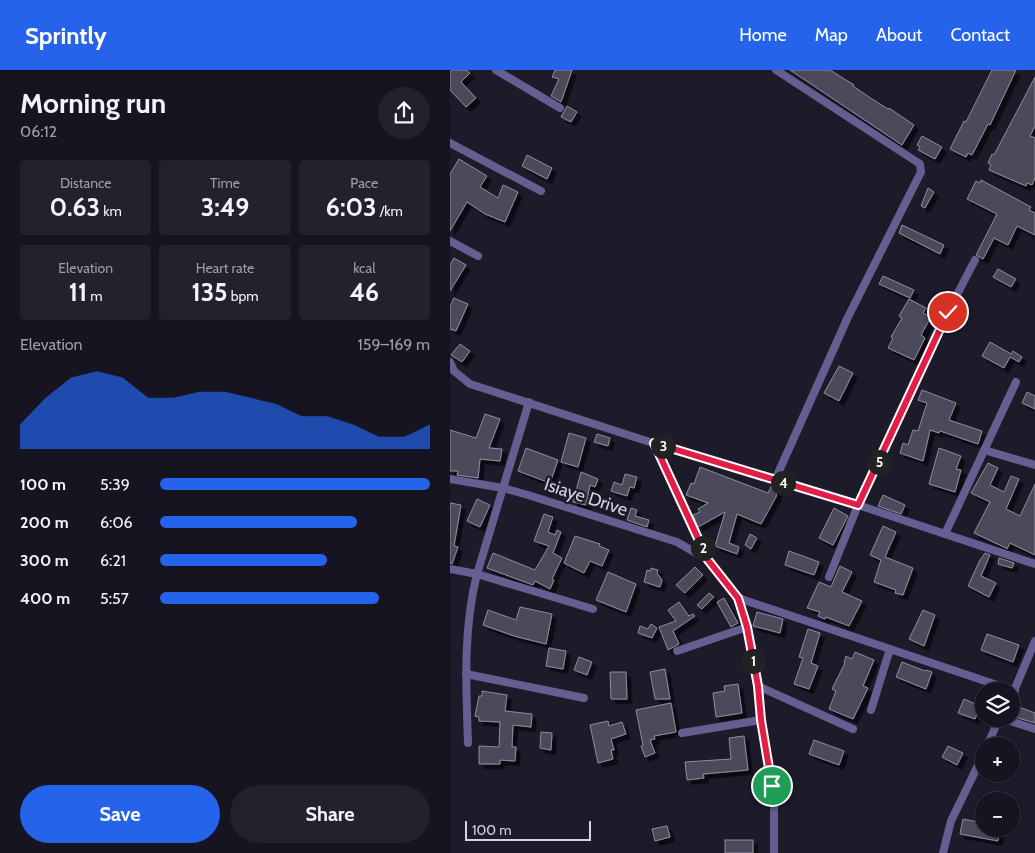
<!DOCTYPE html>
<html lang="en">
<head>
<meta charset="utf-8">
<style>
	:root { --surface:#161420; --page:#23212d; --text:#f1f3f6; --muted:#9e9ea5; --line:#35333e; --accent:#2563eb }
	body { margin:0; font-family:Cabin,sans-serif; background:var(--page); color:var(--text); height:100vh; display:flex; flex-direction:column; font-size:19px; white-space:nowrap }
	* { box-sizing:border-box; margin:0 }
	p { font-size:16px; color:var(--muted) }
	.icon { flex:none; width:28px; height:28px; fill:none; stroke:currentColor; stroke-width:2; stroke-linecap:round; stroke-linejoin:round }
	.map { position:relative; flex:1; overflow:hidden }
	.side { display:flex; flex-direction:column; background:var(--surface); width:450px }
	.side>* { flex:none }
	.fabs { position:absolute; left:525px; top:612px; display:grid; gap:10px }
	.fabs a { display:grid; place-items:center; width:45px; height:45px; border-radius:50%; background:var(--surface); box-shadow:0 1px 4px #0004,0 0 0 1px var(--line); font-size:25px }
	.scale { position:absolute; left:15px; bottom:12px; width:126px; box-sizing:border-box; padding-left:5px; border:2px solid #d5d4de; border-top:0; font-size:14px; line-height:18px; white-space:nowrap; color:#d5d4de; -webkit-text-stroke:4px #1d1b2a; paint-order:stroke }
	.pin { position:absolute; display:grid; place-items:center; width:42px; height:42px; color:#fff; margin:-21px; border:2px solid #fff; border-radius:50%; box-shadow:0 1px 5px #0007 }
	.km { position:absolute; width:25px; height:25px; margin:-12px; border-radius:50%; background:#222; color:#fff; font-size:14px; line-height:25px; text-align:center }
	.round { display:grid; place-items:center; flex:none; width:52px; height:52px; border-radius:26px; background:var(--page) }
	.headline { display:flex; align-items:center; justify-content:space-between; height:85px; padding:0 20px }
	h1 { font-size:28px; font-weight:700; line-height:38px }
	.metrics { display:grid; grid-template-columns:repeat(3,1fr); gap:8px; height:85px; padding:5px 20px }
	.metrics div { display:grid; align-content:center; border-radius:5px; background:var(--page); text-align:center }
	.metrics b { font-size:25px; font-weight:700 }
	.metrics small { font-size:14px; font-weight:400 }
	.metrics p { font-size:14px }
	.chart { height:140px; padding:10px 20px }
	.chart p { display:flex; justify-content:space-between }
	.chart svg { width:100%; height:90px; margin-top:5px; fill:var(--accent); opacity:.7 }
	.action { display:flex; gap:10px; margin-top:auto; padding:10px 20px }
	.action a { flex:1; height:58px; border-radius:30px; background:var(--accent); color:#fff; font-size:20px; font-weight:700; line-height:58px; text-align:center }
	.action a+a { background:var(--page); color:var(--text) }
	ul { padding:0 20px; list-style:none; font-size:16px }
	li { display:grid; grid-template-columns:80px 60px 1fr; align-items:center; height:38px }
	li i { height:12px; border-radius:6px; background:var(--accent) }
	header { display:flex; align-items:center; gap:30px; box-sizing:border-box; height:70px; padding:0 25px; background:var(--accent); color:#fff }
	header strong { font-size:24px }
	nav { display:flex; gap:28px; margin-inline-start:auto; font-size:18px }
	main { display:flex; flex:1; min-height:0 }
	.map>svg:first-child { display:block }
</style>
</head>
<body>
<header>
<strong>Sprintly</strong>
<nav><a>Home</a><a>Map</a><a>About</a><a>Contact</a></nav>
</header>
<main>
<section class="side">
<div class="headline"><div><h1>Morning run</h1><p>06:12</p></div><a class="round"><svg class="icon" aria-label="share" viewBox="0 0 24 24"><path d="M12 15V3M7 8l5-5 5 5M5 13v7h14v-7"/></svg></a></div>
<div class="metrics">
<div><p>Distance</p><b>0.63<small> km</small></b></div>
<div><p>Time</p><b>3:49</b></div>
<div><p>Pace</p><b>6:03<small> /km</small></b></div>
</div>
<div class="metrics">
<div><p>Elevation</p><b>11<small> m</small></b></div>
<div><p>Heart rate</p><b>135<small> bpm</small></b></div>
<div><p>kcal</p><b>46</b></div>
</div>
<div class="chart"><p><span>Elevation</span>159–169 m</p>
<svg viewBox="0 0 160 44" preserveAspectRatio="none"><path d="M0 44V32L10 19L20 9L30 6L40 9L50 19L60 19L70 16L80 16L90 19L100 22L110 28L120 28L130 32L140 38L150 38L160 32V44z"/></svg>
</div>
<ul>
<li><b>100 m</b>5:39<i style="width:100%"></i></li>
<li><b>200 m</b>6:06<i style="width:73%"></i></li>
<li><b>300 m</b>6:21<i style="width:62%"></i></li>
<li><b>400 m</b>5:57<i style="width:81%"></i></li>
</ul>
<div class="action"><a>Save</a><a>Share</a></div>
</section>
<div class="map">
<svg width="585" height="783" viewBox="0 0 585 783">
	<defs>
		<filter id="shadow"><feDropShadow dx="4.5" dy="4.5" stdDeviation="0" flood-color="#0009"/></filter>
	</defs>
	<rect width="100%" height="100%" fill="#1d1b2a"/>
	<g fill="#4b495a" stroke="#8e8da0" filter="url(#shadow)">
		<polygon points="2,0 16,0 20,3 11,12 26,28 16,37 0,20 0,2"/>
		<polygon points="105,0 122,0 111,32 101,26 109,9 102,7"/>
		<polygon points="340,0 380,0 404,15 403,16 419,27 438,39 439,38 464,55 452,75"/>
		<polygon points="542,0 566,0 540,55 538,54 522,85 518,83 516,87 500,79 514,51 516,52"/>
		<polygon points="585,7 585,56 580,66 585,68 585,108 582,115 577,113 576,116 539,100 541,95 538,93 542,84 544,85"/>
		<polygon points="117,36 127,42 121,52 111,47"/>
		<polygon points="472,66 492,77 485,89 468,80 470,77 467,75"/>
		<polygon points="77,85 102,98 97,109 72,96"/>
		<polygon points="9,89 37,106 30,117 48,128 53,115 68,122 55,152 35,144 17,132 0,161 0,104"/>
		<polygon points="531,110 581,137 579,140 585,143 585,165 567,156 558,175 544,168 533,189 526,185 547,144 517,129 526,111 530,113"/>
		<polygon points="478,118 484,122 475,138 471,136"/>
		<polygon points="452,155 494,175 490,184 449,163"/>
		<polygon points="4,188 16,195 0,221 0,195"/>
		<polygon points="548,199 566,209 561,217 543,207"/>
		<polygon points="433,206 464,220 460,228 429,214"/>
		<polygon points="4,228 18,234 6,261 0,259 0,236"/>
		<polygon points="459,229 476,238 473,243 481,247 471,265 475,268 464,290 438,278 443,268 441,267 452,248 449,246"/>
		<polygon points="540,272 561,284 563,281 572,287 569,292 560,287 554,298 532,286"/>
		<polygon points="10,274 20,281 12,292 1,285"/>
		<polygon points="389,296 403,303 389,331 374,323"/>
		<polygon points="472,320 506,333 499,350 532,361 528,374 490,361 489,363 480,360 473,391 450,383 453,373 458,375 463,360 468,361 477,333 468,330"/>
		<polygon points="577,322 585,326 585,339 572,333"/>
		<polygon points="35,344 50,349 39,378 52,379 50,391 30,389 28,408 7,405 8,401 0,401 0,360 26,368"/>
		<polygon points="119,363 136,368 128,397 111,392"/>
		<polygon points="147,364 160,368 158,376 144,372"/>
		<polygon points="76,378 108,390 100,413 68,401"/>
		<polygon points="489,378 511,386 506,399 511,400 505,422 479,414"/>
		<polygon points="538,393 548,398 540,415 554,422 561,406 569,409 556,439 570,446 585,414 585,485 560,473 557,479 556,478 524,463 540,432 521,423"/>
		<polygon points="250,397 318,423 322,415 328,417 326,427 311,454 287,444 279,473 289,477 287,484 265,476 275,442 248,457 243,445 250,442 248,439 258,433 236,425 241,413 244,414"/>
		<polygon points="131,402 148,409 145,417 140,415 136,435 123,432"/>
		<polygon points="175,404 187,407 184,418 180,417 177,426 161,421 164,412 172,415"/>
		<polygon points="433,425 455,435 451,444 428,436"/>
		<polygon points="27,429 40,435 30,457 17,451"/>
		<polygon points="0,433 11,435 4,476 8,477 2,494 0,493"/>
		<polygon points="181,438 187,440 185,446 199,450 197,457 177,450"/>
		<polygon points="384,438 398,446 383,475 369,468"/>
		<polygon points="94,444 103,447 98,462 105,465 107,460 111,462 103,483 112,488 102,509 104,510 100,519 85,511 83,515 37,498 43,483 85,500 99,476 84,471"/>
		<polygon points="433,456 446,462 435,487 463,498 453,525 445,523 446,520 424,512 431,490 420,485"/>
		<polygon points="300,464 307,468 301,479 295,475"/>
		<polygon points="125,466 150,474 149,476 159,480 152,496 140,491 134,503 114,493"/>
		<polygon points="339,481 369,492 364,505 335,495"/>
		<polygon points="535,483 540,485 531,506 546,513 539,527 518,516 530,490"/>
		<polygon points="549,488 564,493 562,498 548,494"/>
		<polygon points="390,496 402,502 392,522 412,531 399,556 376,547 375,549 368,546 370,542 357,538 369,512 381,517"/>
		<polygon points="245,497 253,505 235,523 226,515"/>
		<polygon points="201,498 208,500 207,503 212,510 210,517 194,512 197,500 201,501"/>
		<polygon points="158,502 186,514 176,542 146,530"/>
		<polygon points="259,523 264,527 252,539 247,535"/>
		<polygon points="274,528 288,553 281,557 267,532"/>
		<polygon points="229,532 239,546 243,544 245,546 223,561 229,574 218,580 209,557 226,551 218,540"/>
		<polygon points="70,537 102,544 96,574 64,566 33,555 38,540 66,550"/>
		<polygon points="473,540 485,545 474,576 459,569"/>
		<polygon points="307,542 333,549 330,563 303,556"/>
		<polygon points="201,554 207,558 202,568 188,563 190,556 198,559"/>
		<polygon points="358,559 370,563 361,593 368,596 359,619 344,614 353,588 349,587"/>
		<polygon points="537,564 569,575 563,592 531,580"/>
		<polygon points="99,578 116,581 113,599 96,596"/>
		<polygon points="405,582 424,590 413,616 418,618 403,649 379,639 386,621 382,619 395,593 394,593 396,586 402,589"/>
		<polygon points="129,587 142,592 137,605 124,600"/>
		<polygon points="452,592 475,601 476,600 482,602 476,619 446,607"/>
		<polygon points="215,599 220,629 205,629 200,602"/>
		<polygon points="160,602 176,602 177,629 161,629"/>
		<polygon points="288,614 292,643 266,647 263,623 275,621 274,616"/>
		<polygon points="32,621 57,625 55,641 82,644 81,657 63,655 62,677 66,677 65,691 50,690 50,694 29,694 29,676 49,677 50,652 29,651 29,647 25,646 29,626 32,626"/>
		<polygon points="514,629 530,636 525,649 508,643"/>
		<polygon points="221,633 226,662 204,666 205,669 200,670 205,683 195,687 191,676 193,675 186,640"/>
		<polygon points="569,637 585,643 585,653 565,647"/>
		<polygon points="158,651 159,656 172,652 176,664 161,669 164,680 161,680 163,689 148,693 140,655"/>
		<polygon points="91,662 102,663 101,680 90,678"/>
		<polygon points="294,666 298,700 253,704 254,708 237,710 235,692 281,689 279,668"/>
		<polygon points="364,670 394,681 389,695 359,684"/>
		<polygon points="498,676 513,683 507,695 492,687"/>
		<polygon points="513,749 534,753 534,759 550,759 548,771 510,764"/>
		<polygon points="217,756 220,767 205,771 202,759"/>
		<rect x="275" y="770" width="28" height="13"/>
	</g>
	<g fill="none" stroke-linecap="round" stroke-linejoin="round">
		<g stroke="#655e91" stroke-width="8">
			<polyline points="46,0 110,38"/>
			<polyline points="0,73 91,121"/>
			<polyline points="0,171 28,186"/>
			<polyline points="0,292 4,301 20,314 203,373 408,435 585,494"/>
			<polyline points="203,373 258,490 288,528 297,557 308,616 311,650 324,730 324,783"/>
			<polyline points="534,380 585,395"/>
			<polyline points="0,409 53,418 78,425 227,472 258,490"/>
			<polyline points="325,410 398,247 471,102 470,94 326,0"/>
			<polyline points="495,464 566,312"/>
			<polyline points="0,499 27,504 143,539"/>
			<polyline points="379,507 408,435 498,242 525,190"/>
			<polyline points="288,528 565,621"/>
			<polyline points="227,581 297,557"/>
			<polyline points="16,604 134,628"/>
			<polyline points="308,616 403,659"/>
			<polyline points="561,628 585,571"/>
			<polyline points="421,640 440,579"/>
			<polyline points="554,649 585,659"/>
			<polyline points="232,663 311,650"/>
			<path d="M18,673C16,616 13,559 27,504L79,332"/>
			<polyline points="537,676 549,649"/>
			<polyline points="493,783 501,751 534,683"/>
		</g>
	</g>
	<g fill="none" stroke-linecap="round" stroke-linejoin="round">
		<g stroke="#fff" stroke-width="10">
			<polyline id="route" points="322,716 311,650 308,616 297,557 288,528 258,490 204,373 408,435 498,242"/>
		</g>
		<use href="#route" stroke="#e11d48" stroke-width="6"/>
	</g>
	<g text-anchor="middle" stroke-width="4.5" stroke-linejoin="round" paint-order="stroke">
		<g font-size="18" fill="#d5d4de" stroke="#1d1b2a">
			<text transform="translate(136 427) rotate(18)" y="6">Isiaye Drive</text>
		</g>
	</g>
</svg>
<div class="fabs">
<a><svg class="icon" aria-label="layers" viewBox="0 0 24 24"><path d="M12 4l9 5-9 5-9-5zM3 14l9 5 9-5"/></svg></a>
<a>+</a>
<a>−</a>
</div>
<div class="scale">100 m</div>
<div class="pin" style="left:322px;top:716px;background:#1e9e55"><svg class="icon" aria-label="arrive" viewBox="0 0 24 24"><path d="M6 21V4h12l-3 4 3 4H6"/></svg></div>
<div class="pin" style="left:498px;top:242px;background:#d93025"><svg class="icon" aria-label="check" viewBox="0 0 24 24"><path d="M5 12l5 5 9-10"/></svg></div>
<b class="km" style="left:303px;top:591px">1</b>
<b class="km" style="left:253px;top:478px">2</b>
<b class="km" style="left:213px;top:376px">3</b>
<b class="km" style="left:333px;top:413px">4</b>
<b class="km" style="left:429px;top:392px">5</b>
</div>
</main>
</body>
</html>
